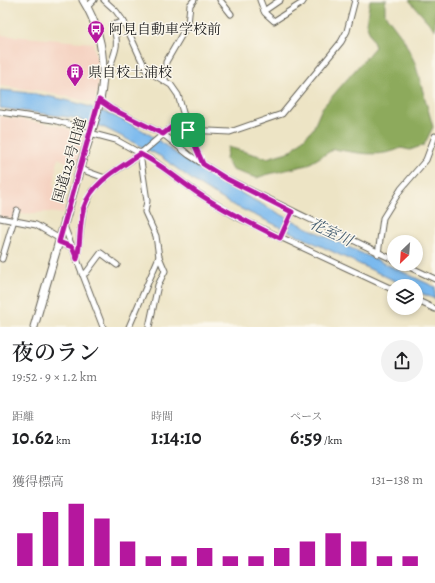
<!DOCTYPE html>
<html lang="ja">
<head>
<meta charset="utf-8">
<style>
	:root { --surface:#fff; --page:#f2f2f2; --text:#202124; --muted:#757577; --accent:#b5179e }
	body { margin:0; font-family:Alegreya,"Noto Serif JP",serif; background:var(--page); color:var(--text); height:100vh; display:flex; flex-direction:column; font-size:15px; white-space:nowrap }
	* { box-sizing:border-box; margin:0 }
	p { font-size:13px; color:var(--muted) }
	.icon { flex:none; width:22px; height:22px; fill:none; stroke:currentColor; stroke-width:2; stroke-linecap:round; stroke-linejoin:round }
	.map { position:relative; height:327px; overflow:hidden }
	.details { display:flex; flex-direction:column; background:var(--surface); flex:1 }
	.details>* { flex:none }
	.needle { width:26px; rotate:205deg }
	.fabs { position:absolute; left:387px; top:235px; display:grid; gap:8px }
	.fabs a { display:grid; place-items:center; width:36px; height:36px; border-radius:50%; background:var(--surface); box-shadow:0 2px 6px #0003; font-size:20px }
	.pin { position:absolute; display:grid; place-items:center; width:34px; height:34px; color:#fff; margin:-17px; border-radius:8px; box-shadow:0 2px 6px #0006 }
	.round { display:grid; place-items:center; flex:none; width:42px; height:42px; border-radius:21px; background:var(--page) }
	.summary { display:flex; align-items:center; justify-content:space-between; height:68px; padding:0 12px }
	h1 { font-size:22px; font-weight:600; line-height:30px }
	.figures { display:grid; grid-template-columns:repeat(3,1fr); gap:6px; height:68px; padding:4px 12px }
	.figures div { display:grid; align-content:center }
	.figures b { font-size:20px; font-weight:600 }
	.figures small { font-size:11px; font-weight:400 }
	.figures p { font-size:11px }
	.chart { height:112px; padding:8px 12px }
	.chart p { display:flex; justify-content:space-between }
	.chart svg { width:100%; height:72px; margin-top:4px; stroke:var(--accent); stroke-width:6 }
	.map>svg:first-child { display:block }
</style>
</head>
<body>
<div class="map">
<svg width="435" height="327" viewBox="0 0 435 327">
	<rect width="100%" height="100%" fill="#fbf7ec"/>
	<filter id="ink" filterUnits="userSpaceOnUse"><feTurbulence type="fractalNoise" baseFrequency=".025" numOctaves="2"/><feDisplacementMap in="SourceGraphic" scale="8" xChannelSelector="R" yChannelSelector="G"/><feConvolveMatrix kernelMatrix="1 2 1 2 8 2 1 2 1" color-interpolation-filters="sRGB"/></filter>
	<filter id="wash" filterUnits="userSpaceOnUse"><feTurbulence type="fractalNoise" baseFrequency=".012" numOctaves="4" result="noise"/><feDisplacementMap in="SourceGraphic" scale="16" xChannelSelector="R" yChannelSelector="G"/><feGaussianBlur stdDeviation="0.9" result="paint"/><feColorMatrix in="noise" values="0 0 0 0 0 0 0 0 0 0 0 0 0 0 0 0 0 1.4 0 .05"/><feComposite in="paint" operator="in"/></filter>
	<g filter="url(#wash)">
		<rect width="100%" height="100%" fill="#ede4c5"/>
		<g fill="#f5d3c2">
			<polygon points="0,35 93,43 98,67 98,87 94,103 44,91 0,86"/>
			<polygon points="0,116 61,126 85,136 78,167 58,158 54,186 65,208 63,214 49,212 19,214 12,219 0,218"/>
		</g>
		<g fill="#8daa5c" stroke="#54633c">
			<path d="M370,0H387L385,1V14L403,38L415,63L433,127L424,145L410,150L401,148C380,158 357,153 334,149L307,165L265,175L257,178L232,170L226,159L228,147L267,158L291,151L313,129L322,108L375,47L366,23Z"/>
			<polygon points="409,0 435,0 435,30"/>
		</g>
		<path fill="#7ab9ee" stroke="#4b6a85" d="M0,90C51,94 103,106 147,133C161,141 173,152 187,161C208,174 230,187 252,199C311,232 374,258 435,287V299L416,291V286H406L233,205L202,187L160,156L103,127L75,118L0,108Z"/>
	</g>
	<g filter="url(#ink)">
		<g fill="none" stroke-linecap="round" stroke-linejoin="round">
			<g stroke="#656257" stroke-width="7">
				<g id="street">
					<polyline points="104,0 116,11 124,22 146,70 171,85 178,95 188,130 202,163"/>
					<polyline points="220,0 231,14"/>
					<polyline points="260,0 265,13 274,21 302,3 304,0"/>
					<polyline points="87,7 94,0"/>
					<polyline points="264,11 280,0"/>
					<path d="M103,72L109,69C116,50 120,43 112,25L124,22"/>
					<polyline points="165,80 166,62 188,24 190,5 194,0"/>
					<polyline points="99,101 112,109 163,134 189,155 227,179 394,260"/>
					<polyline points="0,112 53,120 71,125 86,132 116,140 154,161 196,192 237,217 394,290"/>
					<polyline points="140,154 147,201 145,212 156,236 159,257 165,271 158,285 149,327"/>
					<polyline points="80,169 105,178"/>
					<polyline points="0,218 36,225 60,239"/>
					<polyline points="64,226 103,327"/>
					<polyline points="280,238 292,212"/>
					<polyline points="59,243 72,247"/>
					<polyline points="378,254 383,218 401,189 426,160 435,136"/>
					<polyline points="2,259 17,210"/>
					<polyline points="77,259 83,211 92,191 105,178 140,154 173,126 183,126 188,130 230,132 282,114 341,42 347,31 355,0"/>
					<polyline points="403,264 435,279"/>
					<polyline points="82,274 86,273 101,253 117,265"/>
					<polyline points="416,300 435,309"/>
					<polyline points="129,327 159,257"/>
				</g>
			</g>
			<g stroke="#656257" stroke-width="9">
				<path id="secondary" d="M34,327C50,271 67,216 82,161C91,133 103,102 103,72C103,47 96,21 83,0"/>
			</g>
			<use href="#street" stroke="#fff" stroke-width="5"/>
			<use href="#secondary" stroke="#fff" stroke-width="7"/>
		</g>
	</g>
	<g fill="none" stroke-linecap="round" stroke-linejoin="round" filter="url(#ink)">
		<g stroke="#fff" stroke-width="8">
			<path id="route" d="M99,100L112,109L163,134L173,126H183L188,130L203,164L227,179L292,212L280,238C251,224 223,210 196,192C177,179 161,164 140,154C120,168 92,182 84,207C79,223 81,242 77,259L72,247L59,242Z"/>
		</g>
		<use href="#route" stroke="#b5179e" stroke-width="5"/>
	</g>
	<defs>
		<g id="bus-pin" transform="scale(0.9)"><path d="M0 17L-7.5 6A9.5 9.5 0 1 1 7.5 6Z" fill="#b5179e" stroke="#fbf7ec"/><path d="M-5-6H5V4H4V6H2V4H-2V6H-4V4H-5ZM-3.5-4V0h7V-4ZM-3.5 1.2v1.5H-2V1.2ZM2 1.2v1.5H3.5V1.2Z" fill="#fff"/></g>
		<g id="building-pin" transform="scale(0.9)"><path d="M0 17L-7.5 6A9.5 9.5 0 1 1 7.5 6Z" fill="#b5179e" stroke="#fbf7ec"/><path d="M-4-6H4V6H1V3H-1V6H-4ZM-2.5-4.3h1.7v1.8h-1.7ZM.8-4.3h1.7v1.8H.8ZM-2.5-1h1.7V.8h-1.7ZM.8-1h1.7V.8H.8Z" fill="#fff"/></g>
	</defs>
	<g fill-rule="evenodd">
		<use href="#bus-pin" x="96" y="29"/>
		<use href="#building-pin" x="75" y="72"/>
	</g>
	<g text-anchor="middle" stroke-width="3" stroke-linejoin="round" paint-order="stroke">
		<g font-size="14" fill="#1c1c1c" stroke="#fbf7ec" text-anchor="start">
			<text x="109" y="34">阿見自動車学校前</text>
			<text x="88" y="77">県自校土浦校</text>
		</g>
		<g font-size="14" fill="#1c1c1c" stroke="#fbf7ec">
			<text transform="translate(69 160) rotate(-74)" y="5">国道125号旧道</text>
		</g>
		<g font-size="15" font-style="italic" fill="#425b70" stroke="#fbf7ec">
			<text transform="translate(331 232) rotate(25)" y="5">花室川</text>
		</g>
	</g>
</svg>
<div class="fabs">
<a><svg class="needle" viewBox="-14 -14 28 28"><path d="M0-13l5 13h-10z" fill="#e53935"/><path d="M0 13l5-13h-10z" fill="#757577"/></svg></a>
<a><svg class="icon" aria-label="layers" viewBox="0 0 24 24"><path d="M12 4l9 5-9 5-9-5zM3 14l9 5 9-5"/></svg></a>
</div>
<div class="pin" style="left:188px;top:130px;background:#1e9e55"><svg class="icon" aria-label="arrive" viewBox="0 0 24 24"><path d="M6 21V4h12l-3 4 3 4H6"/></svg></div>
</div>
<section class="details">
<div class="summary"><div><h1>夜のラン</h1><p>19:52 · 9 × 1.2 km</p></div><a class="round"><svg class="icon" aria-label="share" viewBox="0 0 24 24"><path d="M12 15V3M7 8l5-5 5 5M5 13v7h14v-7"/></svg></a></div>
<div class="figures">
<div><p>距離</p><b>10.62<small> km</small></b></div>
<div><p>時間</p><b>1:14:10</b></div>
<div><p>ペース</p><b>6:59<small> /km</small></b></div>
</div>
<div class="chart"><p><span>獲得標高</span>131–138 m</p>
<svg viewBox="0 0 160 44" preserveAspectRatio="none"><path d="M5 44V24M15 44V11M25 44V6M35 44V15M45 44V29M55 44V38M65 44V38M75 44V33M85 44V38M95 44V38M105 44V33M115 44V29M125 44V24M135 44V29M145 44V38M155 44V38"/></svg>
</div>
</section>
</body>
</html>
